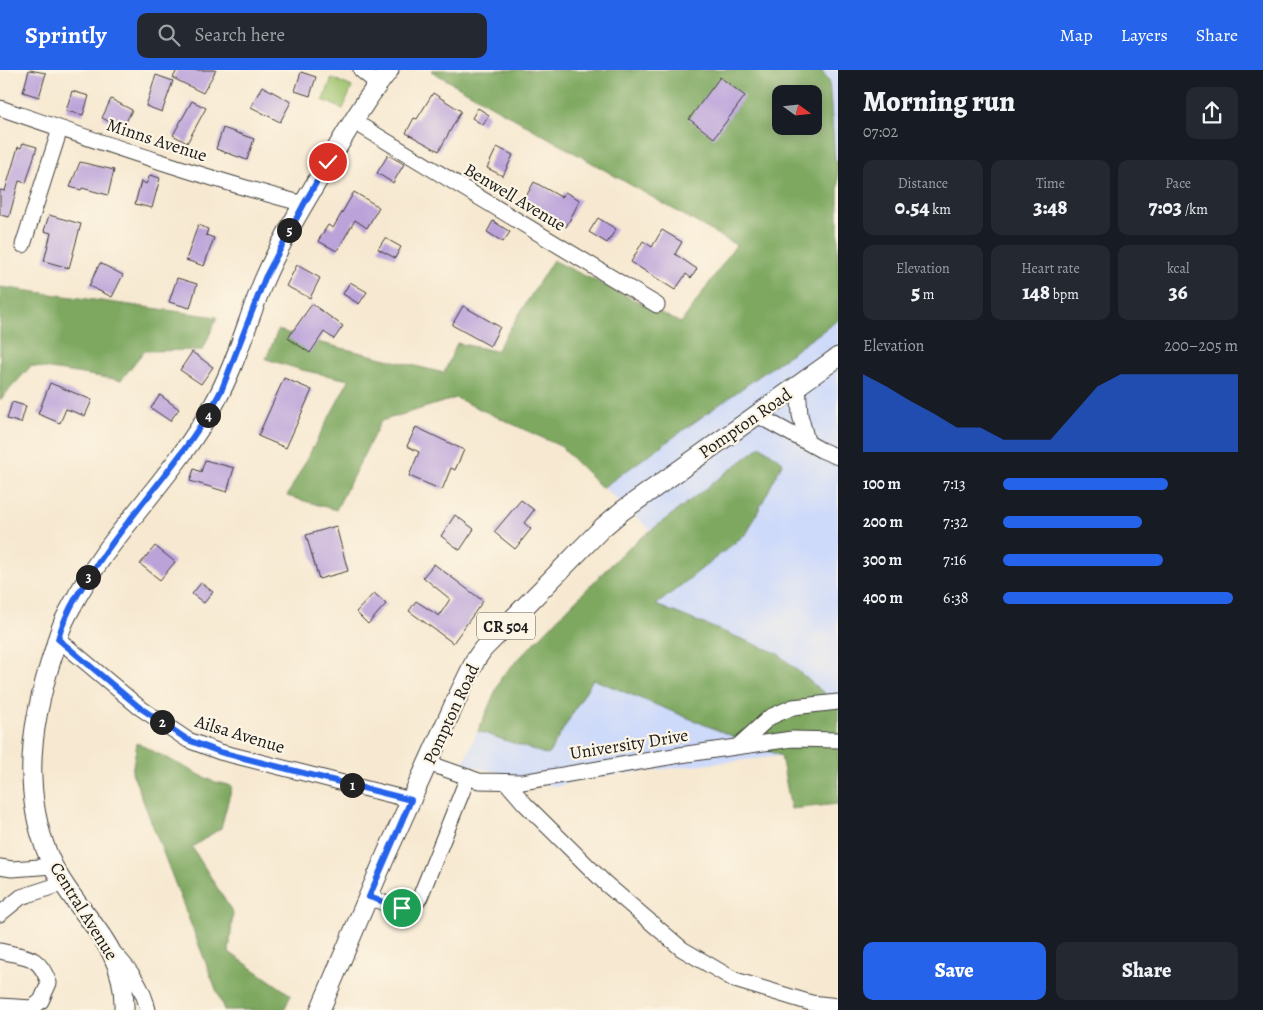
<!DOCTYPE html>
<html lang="en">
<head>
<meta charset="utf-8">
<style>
	:root { --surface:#171b24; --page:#242831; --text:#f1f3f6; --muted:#9ea1a6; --accent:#2563eb }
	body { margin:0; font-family:Alegreya,serif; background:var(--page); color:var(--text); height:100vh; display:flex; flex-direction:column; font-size:19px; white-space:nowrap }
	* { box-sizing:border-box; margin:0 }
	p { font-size:16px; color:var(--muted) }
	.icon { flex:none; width:28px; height:28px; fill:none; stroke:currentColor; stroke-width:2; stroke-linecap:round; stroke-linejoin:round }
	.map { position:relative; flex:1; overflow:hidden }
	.drawer { display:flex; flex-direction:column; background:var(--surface); width:425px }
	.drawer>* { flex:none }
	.needle { width:32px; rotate:105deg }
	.tools { position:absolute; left:772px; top:15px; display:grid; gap:10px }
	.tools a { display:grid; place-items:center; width:50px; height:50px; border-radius:10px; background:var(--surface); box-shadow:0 2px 12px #0003; font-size:25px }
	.pin { position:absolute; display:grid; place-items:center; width:42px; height:42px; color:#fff; margin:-21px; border:2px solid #fff; border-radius:50%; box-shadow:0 1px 5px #0007 }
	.km { position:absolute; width:25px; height:25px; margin:-12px; border-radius:50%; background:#222; color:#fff; font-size:14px; line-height:25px; text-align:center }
	.round { display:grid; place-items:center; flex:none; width:52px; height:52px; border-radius:10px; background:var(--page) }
	.overview { display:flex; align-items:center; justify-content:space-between; height:85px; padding:0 25px }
	h1 { font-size:28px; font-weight:800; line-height:38px }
	.stats { display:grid; grid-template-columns:repeat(3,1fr); gap:8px; height:85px; padding:5px 25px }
	.stats div { display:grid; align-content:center; border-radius:10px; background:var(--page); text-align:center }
	.stats b { font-size:21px; font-weight:800 }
	.stats small { font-size:14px; font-weight:400 }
	.stats p { font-size:14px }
	.chart { height:140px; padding:10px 25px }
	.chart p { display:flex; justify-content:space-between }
	.chart svg { width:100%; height:90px; margin-top:5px; fill:var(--accent); opacity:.7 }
	.button { display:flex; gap:10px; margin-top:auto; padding:10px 25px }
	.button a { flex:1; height:58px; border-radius:10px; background:var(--accent); color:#fff; font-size:20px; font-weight:800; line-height:58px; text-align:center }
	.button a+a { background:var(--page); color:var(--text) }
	ul { padding:0 25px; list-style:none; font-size:16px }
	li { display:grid; grid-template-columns:80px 60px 1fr; align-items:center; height:38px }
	li i { height:12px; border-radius:6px; background:var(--accent) }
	header { display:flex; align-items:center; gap:30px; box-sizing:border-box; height:70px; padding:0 25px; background:var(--accent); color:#fff }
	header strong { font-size:24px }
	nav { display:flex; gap:28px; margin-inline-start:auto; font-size:18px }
	.search { width:350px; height:45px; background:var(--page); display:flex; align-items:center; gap:12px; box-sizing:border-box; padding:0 18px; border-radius:10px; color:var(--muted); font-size:19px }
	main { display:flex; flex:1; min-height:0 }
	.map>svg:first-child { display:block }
</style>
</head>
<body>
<header>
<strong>Sprintly</strong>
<div class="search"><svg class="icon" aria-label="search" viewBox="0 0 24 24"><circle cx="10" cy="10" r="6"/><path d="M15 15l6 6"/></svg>Search here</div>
<nav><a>Map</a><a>Layers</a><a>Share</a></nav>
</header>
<main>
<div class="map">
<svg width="838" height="940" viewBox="0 0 838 940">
	<rect width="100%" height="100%" fill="#fcf5e5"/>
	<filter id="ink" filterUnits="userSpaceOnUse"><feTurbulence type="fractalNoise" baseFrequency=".02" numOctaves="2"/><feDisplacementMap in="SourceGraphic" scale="10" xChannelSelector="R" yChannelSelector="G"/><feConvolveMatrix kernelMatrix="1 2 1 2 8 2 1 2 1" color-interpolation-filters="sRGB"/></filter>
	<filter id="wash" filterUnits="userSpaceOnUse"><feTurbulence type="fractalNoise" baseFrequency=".0096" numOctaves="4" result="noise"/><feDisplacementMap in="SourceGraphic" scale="20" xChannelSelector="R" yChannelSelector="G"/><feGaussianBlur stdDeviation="1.12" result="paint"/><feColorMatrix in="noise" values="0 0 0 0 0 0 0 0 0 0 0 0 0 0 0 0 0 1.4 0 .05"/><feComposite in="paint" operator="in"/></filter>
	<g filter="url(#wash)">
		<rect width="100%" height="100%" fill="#f7e9d1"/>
		<g fill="#cedafa">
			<polygon points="821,0 838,0 838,91 835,90 829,11"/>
			<polygon points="838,250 838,687 781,686 577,709 557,717 463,694 502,606 624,481 651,460 603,417"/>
		</g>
		<polygon fill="#9dc26c" stroke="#5c6f44" points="332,8 352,17 343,39 323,30"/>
		<g fill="#7ea860" stroke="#4d623e" fill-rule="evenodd">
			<path d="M432,0H821L829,10L835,90L838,91V250L602,418L560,376L456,328L381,351L336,440L287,426L349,310L302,300L266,289L278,260L313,271L444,303L457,273L496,281L553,190L681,253L736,175L431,1ZM781,24H814V56H781Z"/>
			<polygon points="0,217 217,247 203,280 144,281 121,310 31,296 0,330"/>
			<polygon points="761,376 783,392 747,463 656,535 777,583 838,635 838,734 791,739 781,686 593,609 548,685 478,661 502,606 624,481"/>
			<polygon points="137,673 212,711 232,716 221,758 192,777 233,843 229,882 291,925 284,940 224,940 132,702"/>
		</g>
		<g id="blocks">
			<g fill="#bba3da">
				<polygon points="29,0 46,3 39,27 23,22"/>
				<polygon points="177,0 216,0 203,23 173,8"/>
				<polygon points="301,2 316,7 310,26 295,21"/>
				<polygon points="156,5 173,11 162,42 146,36"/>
				<polygon points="720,7 745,26 714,68 689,49"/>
				<polygon points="262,16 291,32 280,52 251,37"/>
				<polygon points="72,21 89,26 83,45 66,41"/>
				<polygon points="433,23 461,41 439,81 406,63 414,48 417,49"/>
				<polygon points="111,29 132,40 123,58 102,48"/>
				<polygon points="192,31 206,38 187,73 173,65"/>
				<polygon points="478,38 489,45 483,55 472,48"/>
				<polygon points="223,58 254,69 247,90 216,79"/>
				<polygon points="23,73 37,77 26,113 19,111 9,147 0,145 0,120 5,121 18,77 21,78"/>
				<polygon points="497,77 513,85 503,106 487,98"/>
				<polygon points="388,85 404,94 393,113 377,103"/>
				<polygon points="80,92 114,100 108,125 82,118 81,120 70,117"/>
				<polygon points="150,105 160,108 152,138 135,134 141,111 146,114"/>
				<polygon points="534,112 561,127 565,122 580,130 566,157 523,132"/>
				<polygon points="354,122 379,137 367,158 355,150 337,181 318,171 328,155 333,158"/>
				<polygon points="49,145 81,154 69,198 44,191 51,163 44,161"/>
				<polygon points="598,148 616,159 607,173 589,162"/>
				<polygon points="493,151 510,162 503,172 487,162"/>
				<polygon points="198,155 208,159 206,165 214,168 204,196 186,190"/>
				<polygon points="662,160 682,172 675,184 697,199 691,208 686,204 675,220 631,192 643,171 652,177"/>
				<polygon points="385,168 401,177 395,188 378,179"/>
				<polygon points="100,193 123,205 112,227 89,216"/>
				<polygon points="297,195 320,208 310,228 286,216"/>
				<polygon points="177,208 197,214 190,238 169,232"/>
				<polygon points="350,212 367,222 359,234 343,224"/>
				<polygon points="312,234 343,256 334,269 324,262 310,283 288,268"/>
				<polygon points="463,236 500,257 490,276 452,255"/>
				<polygon points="192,282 213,297 201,314 180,300"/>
				<polygon points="284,308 312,320 286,378 258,366"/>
				<polygon points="50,313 92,330 85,346 66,339 60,353 38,344"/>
				<polygon points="160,325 179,339 170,351 151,338"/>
				<polygon points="12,332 26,336 21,353 7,349"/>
				<polygon points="416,357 464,380 455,400 451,398 442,420 409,406 419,382 407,376"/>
				<polygon points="205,390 234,398 227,422 190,411 194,399 201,402"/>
				<polygon points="521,430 534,440 524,453 531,459 515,479 494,462"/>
				<polygon points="455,445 474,459 460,480 441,466"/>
				<polygon points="336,456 348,501 319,509 306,465"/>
				<polygon points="155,476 175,492 160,510 140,494"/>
				<polygon points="434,494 483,531 453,573 409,541 416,531 439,546 450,529 423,507"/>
				<polygon points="201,513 213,522 204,533 192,524"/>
				<polygon points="374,523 386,534 368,554 356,542"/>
			</g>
		</g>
	</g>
	<g filter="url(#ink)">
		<use href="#blocks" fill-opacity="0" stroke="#3d3b37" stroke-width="1"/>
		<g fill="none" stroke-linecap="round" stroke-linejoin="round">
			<g stroke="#3d3b37" stroke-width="17">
				<g id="minor">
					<polyline points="361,0 378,14"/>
					<path d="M0,38C100,72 201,107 304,134"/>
					<polyline points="353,51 657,235"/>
					<polyline points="23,175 60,59"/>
					<polyline points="798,315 800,345 807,371"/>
					<polyline points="757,345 821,380 838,387"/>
					<polyline points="58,569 139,637 188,670 220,682 411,730"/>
					<polyline points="738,676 770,647 793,637 838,632"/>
					<polyline points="428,693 479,711 522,712 680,685 792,669 838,670"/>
					<polyline points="506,712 525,734 606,814 682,879 735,910 811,933 838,936"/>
					<polyline points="0,797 12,799 53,796"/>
					<path d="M369,827C377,830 401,841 408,839C414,838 417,831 420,827L468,707"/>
					<polyline points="0,844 21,827 64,813"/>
					<path d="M0,881C28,888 38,884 49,913L41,931L32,938L0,936"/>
					<path d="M115,884C131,901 143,917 148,940"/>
				</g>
			</g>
			<g stroke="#3d3b37" stroke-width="21">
				<g id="major">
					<path d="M124,940C126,873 80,849 53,796C40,769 33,738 32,708C30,664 41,620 55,578C58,566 62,554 68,543C82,516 98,491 117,467C150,424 188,382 214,334C236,295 247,251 264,210C280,173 301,138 322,103C343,68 363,32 389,0"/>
					<polyline points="320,940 386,785 459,624 476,589 483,579 602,458 622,441 838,287"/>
				</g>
			</g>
			<use href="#minor" stroke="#fff" stroke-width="15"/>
			<use href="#major" stroke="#fff" stroke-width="19"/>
		</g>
	</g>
	<g fill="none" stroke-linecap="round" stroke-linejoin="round" filter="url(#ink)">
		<g stroke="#fff" stroke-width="10">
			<path id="route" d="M328,92L304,134L265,208L222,319C191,379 144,428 105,483C87,509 67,537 58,569L139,637L188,670L220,682L411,730L369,827L402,838"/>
		</g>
		<use href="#route" stroke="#2563eb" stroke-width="6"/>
	</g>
	<g text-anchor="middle" stroke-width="4.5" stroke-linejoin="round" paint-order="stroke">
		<rect fill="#fcf5e5" stroke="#5f5d58" stroke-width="1" x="477" y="542.5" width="58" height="27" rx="4"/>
		<g font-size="16" font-weight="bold" fill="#1c1c1c">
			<text x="506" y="562">CR 504</text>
		</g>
		<g font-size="18" fill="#1c1c1c" stroke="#fcf5e5">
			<text transform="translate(157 70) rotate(18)" y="6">Minns Avenue</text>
			<text transform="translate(515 127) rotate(31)" y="6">Benwell Avenue</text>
			<text transform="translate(745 353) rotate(-35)" y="6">Pompton Road</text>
			<text transform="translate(451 644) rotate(-65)" y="6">Pompton Road</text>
			<text transform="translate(240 664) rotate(17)" y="6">Ailsa Avenue</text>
			<text transform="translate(629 674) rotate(-9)" y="6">University Drive</text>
			<text transform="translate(84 841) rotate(58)" y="6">Central Avenue</text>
		</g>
	</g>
</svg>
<div class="tools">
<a><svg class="needle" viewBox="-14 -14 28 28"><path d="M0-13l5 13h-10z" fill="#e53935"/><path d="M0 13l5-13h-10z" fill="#9ea1a6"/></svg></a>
</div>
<div class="pin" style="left:402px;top:838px;background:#1e9e55"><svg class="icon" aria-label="arrive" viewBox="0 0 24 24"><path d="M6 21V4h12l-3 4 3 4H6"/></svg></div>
<div class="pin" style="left:328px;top:92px;background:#d93025"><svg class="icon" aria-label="check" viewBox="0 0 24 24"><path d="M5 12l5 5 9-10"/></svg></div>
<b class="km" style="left:352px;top:715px">1</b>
<b class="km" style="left:162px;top:652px">2</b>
<b class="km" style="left:88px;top:507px">3</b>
<b class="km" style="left:208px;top:345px">4</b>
<b class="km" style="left:289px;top:160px">5</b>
</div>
<section class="drawer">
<div class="overview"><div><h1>Morning run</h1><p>07:02</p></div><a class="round"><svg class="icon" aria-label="share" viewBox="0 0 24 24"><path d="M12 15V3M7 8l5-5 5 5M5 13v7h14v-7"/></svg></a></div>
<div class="stats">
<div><p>Distance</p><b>0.54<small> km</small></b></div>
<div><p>Time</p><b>3:48</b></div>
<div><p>Pace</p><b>7:03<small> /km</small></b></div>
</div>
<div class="stats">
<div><p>Elevation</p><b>5<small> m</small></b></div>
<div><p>Heart rate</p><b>148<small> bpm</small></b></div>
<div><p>kcal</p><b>36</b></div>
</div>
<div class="chart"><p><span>Elevation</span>200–205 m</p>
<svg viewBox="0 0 160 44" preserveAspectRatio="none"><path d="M0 44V6L10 12L20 19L30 25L40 32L50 32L60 38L70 38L80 38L90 25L100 12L110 6L120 6L130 6L140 6L150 6L160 6V44z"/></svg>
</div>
<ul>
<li><b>100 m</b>7:13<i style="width:70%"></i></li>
<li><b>200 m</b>7:32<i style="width:59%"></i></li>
<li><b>300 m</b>7:16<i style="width:68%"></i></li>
<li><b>400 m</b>6:38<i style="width:98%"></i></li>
</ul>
<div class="button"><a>Save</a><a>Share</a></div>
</section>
</main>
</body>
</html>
